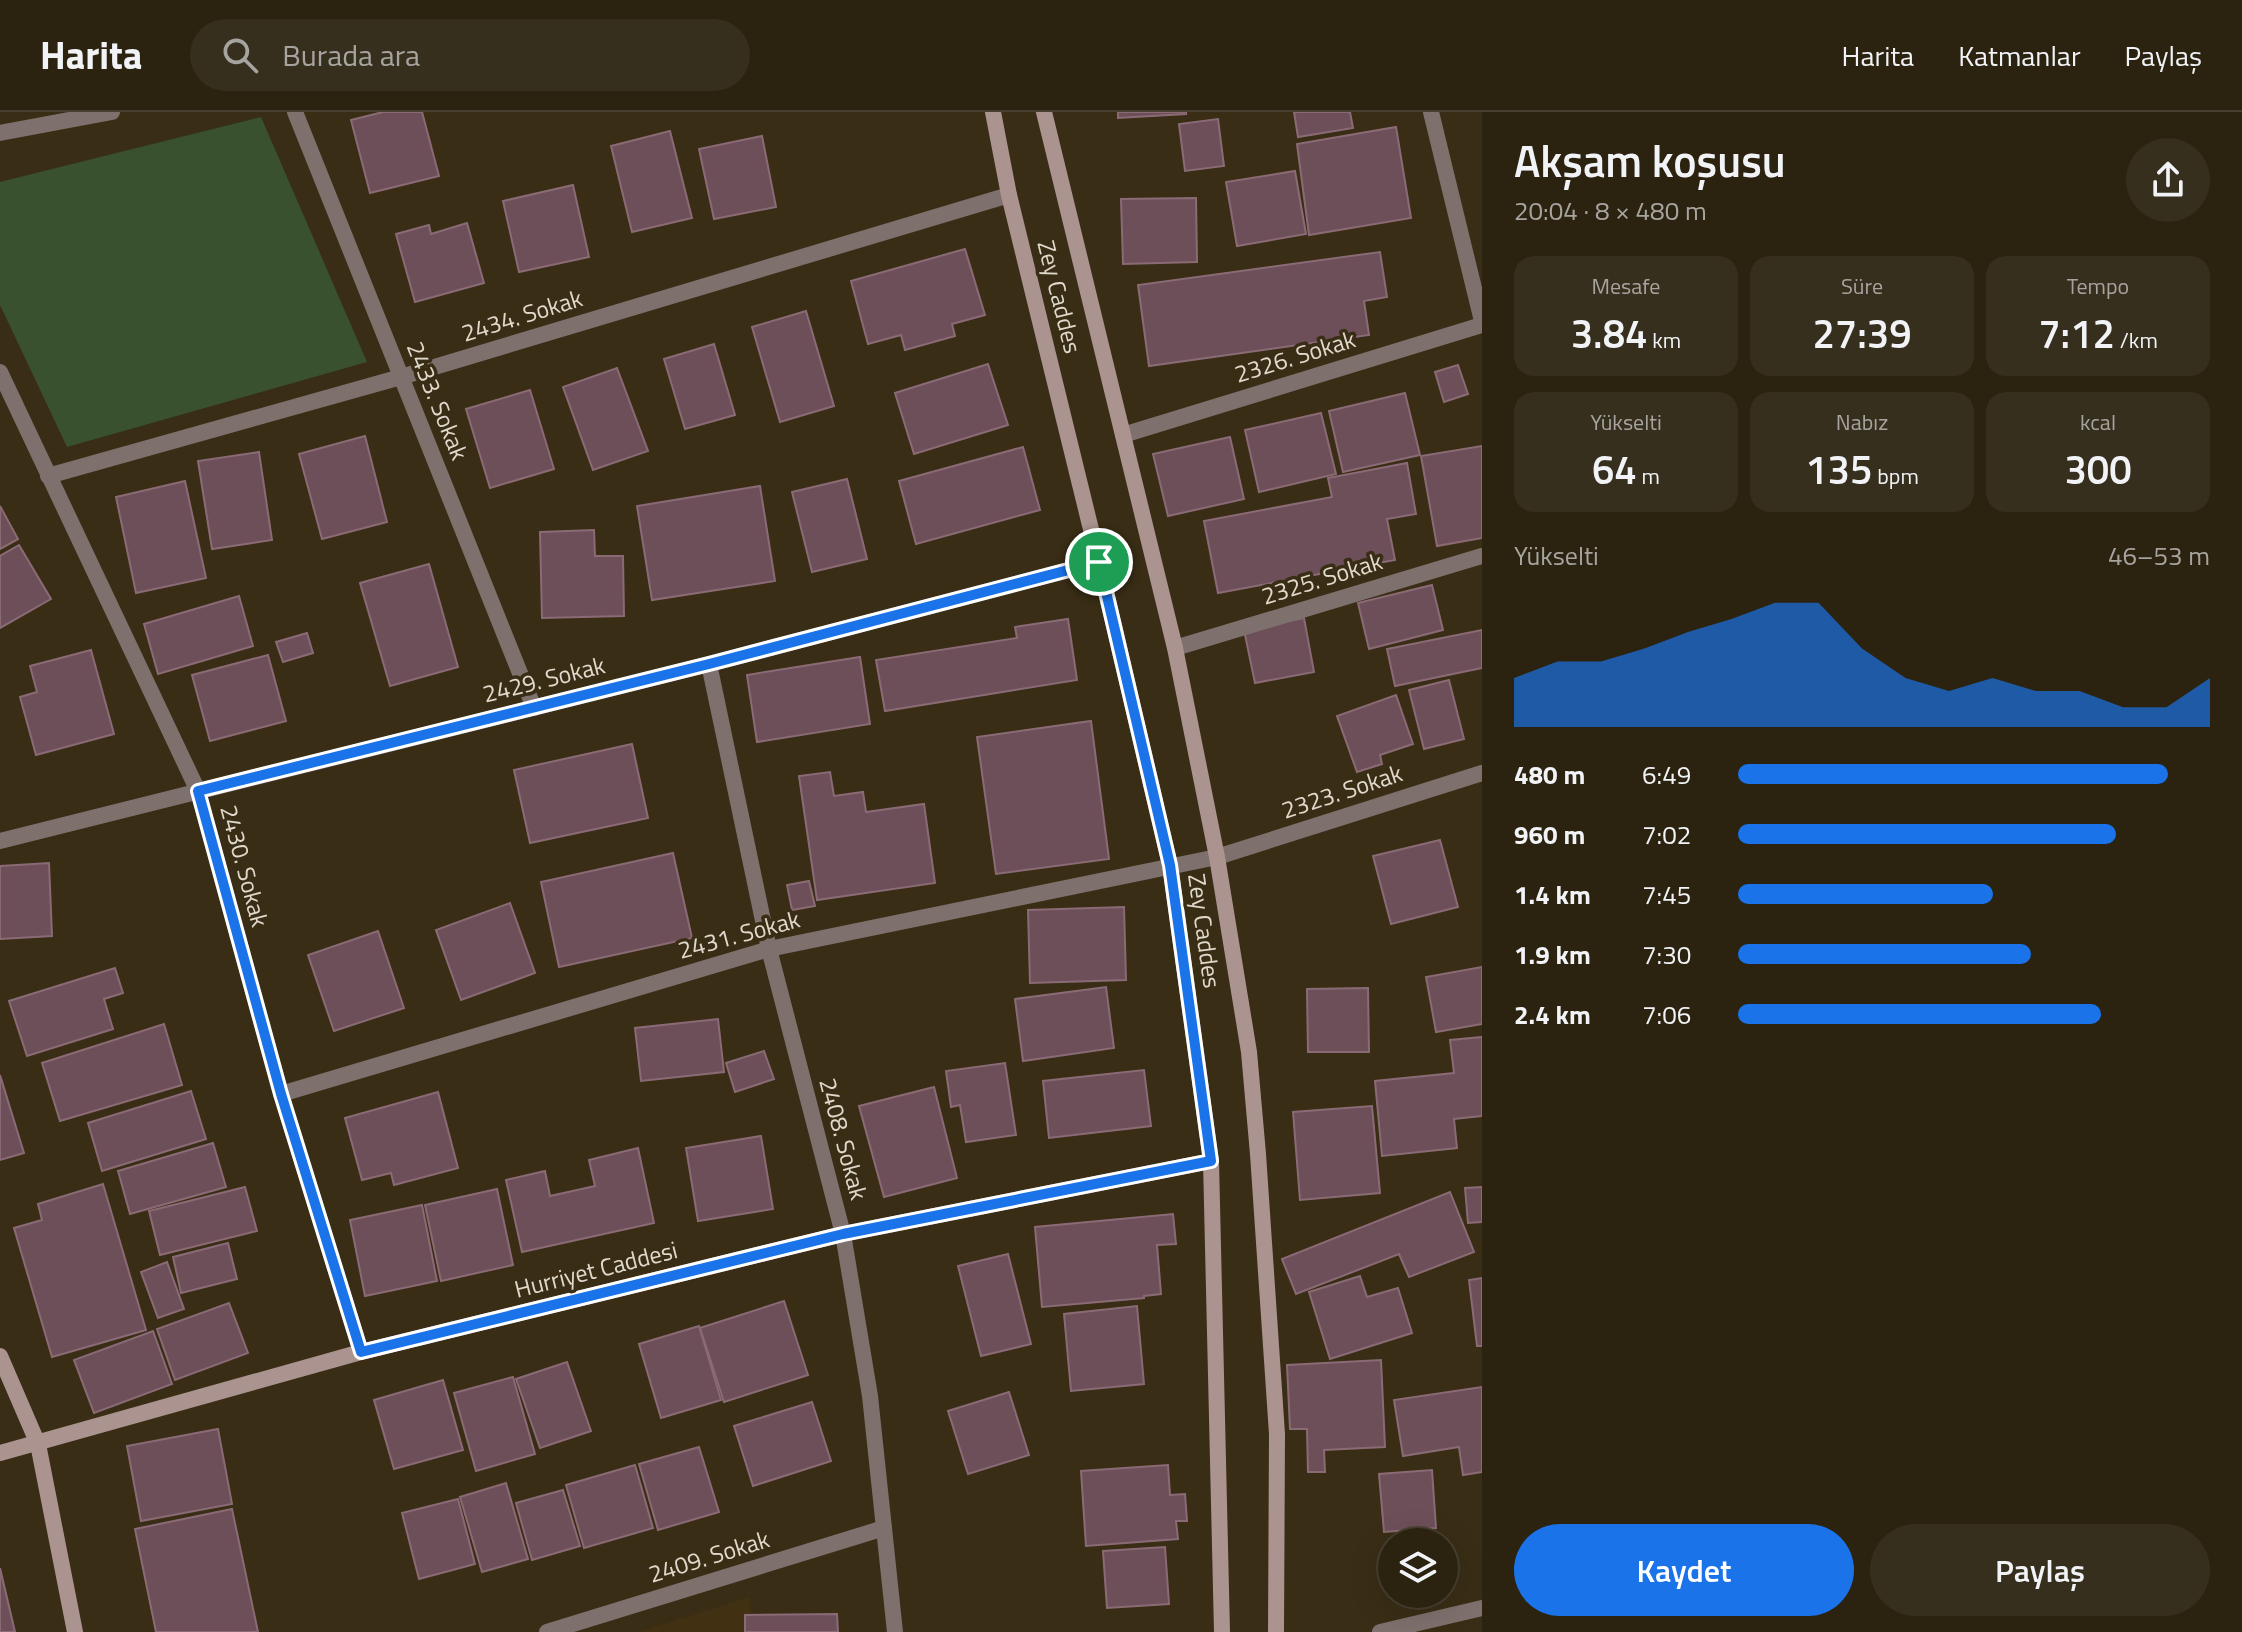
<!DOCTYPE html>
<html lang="tr">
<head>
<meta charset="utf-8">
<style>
	:root { --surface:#2b2210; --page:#372f1e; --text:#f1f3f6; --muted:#a6a49f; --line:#473f30; --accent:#1a73e8 }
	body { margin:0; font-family:"Titillium Web",sans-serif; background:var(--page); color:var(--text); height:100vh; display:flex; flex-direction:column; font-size:30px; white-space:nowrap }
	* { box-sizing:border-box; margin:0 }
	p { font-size:26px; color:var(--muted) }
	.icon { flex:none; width:44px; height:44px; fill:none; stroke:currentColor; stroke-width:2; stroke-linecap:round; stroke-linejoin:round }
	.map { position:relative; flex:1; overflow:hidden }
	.details { display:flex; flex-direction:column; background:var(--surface); width:760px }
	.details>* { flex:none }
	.controls { position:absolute; left:1378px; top:1416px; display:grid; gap:16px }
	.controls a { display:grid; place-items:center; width:80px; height:80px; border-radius:50%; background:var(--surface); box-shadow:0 8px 32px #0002,0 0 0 2px var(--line); font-size:40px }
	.pin { position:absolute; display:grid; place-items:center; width:68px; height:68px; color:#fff; margin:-34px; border:4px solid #fff; border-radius:50%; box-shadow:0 2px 8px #0007 }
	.round { display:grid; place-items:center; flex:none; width:84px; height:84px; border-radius:42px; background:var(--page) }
	.headline { display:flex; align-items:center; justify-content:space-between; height:136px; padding:0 32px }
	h1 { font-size:44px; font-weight:600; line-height:60px }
	.stats { display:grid; grid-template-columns:repeat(3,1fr); gap:12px; height:136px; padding:8px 32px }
	.stats div { display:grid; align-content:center; border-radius:20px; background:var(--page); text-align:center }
	.stats b { font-size:40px; font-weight:600 }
	.stats small { font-size:22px; font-weight:400 }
	.stats p { font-size:22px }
	.chart { height:224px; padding:16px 32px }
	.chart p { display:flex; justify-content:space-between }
	.chart svg { width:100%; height:144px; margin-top:8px; fill:var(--accent); opacity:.7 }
	.action { display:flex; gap:16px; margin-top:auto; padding:16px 32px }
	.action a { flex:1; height:92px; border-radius:48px; background:var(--accent); color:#fff; font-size:32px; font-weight:600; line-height:92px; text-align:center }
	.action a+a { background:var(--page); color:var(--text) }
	ul { padding:0 32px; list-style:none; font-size:26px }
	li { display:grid; grid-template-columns:128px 96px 1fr; align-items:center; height:60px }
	li i { height:20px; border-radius:10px; background:var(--accent) }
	header { display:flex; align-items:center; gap:48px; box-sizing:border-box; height:112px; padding:0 40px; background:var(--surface); border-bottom:2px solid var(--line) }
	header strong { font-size:38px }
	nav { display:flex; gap:44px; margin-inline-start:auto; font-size:28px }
	.search { width:560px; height:72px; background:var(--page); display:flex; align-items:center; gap:20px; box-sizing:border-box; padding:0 28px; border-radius:44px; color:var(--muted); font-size:30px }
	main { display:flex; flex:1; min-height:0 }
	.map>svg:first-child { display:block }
</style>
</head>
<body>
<header>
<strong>Harita</strong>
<div class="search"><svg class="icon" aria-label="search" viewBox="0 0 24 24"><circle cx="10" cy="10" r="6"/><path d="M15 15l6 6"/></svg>Burada ara</div>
<nav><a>Harita</a><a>Katmanlar</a><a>Paylaş</a></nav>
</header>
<main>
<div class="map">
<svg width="1482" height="1520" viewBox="0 0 1482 1520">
	<rect width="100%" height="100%" fill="#392d15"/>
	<polygon fill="#413112" points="749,1485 754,1520 639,1520"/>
	<polygon fill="#39512f" points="261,5 367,250 67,335 0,193 0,70"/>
	<g fill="#6d4f59" stroke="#8a6b75" stroke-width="2">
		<polygon points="383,0 422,0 439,64 370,81 351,8"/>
		<polygon points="1118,0 1186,0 1186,2 1118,6"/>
		<polygon points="1294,0 1350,0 1353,16 1298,25"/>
		<polygon points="1218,7 1224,54 1185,59 1179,12"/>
		<polygon points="1396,15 1411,106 1309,123 1297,32"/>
		<polygon points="670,19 692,106 632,120 611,34"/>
		<polygon points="762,24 776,95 714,107 699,37"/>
		<polygon points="1295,59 1306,122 1237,134 1226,70"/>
		<polygon points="573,73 589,145 519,160 503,89"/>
		<polygon points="1196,86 1197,150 1123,152 1121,87"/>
		<polygon points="467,111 484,171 415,190 396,122 429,113 431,122"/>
		<polygon points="965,137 985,203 952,212 955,224 905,238 901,223 868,232 851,169"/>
		<polygon points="1380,140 1387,185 1364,189 1369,223 1149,254 1138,173"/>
		<polygon points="806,199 834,294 780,310 752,215"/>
		<polygon points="714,232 735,303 685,317 664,247"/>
		<polygon points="988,252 1008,313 914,342 895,281"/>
		<polygon points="1458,253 1468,282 1444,290 1435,260"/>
		<polygon points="617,256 648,339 593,358 563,275"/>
		<polygon points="530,278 554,357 490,376 466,297"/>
		<polygon points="1405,281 1420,343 1343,360 1329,299"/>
		<polygon points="1321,301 1336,362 1259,380 1245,318"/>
		<polygon points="365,324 387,410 322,427 299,342"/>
		<polygon points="1230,325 1244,387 1168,404 1153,342"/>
		<polygon points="1482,334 1482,426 1437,434 1421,344"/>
		<polygon points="1023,335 1040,398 916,432 899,369"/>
		<polygon points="259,340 272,428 212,437 198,349"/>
		<polygon points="1407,351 1416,402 1387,407 1395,448 1218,481 1204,409 1332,385 1328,366"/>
		<polygon points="847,367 867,447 812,460 792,380"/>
		<polygon points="185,369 206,466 136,481 116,385"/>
		<polygon points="760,374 775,469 652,488 637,394"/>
		<polygon points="0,394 18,427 0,437"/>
		<polygon points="594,418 595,444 623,444 624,504 542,506 540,420"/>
		<polygon points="19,433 51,487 0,516 0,444"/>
		<polygon points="429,452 458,555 390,574 360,471"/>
		<polygon points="1432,473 1443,518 1369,537 1358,491"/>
		<polygon points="239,484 253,534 158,562 144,512"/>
		<polygon points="1304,506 1314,560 1255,571 1244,518"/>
		<polygon points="1068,507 1077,568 885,599 876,548 1017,526 1015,515"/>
		<polygon points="1482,518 1482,556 1395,574 1387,537"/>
		<polygon points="307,521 313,541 283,550 276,530"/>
		<polygon points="91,538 114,622 36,643 20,585 37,580 30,554"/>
		<polygon points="268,543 286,609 210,629 192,563"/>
		<polygon points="860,545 870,612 757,630 747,563"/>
		<polygon points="1449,568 1464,627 1424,637 1409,578"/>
		<polygon points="1396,583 1413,632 1380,643 1382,652 1357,660 1337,604"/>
		<polygon points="1091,609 1109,747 996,762 977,625"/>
		<polygon points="632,632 648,706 530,731 514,658"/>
		<polygon points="830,660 834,684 863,680 866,700 924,692 935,771 817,788 799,664"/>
		<polygon points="1440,728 1458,795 1391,812 1373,744"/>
		<polygon points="673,741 692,826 559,855 541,770"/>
		<polygon points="49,751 52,824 0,827 0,754"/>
		<polygon points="809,769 815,794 792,798 787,773"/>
		<polygon points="510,791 535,861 461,888 436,818"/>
		<polygon points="1124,795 1126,868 1030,871 1028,798"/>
		<polygon points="378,819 404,896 334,919 308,843"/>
		<polygon points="1482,855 1482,912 1436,920 1426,865"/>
		<polygon points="115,856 123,881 104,887 113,917 27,944 9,889"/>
		<polygon points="1106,875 1114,936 1023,949 1015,887"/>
		<polygon points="1368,876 1369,940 1308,940 1307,877"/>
		<polygon points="718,907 724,960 641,969 635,916"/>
		<polygon points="164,912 182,973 60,1009 42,951"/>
		<polygon points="1482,925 1482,1004 1454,1007 1457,1036 1382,1044 1375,969 1454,961 1450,928"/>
		<polygon points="764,939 774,967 735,980 726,951"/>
		<polygon points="1005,951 1016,1023 966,1030 960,993 951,995 946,959"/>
		<polygon points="1144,958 1151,1014 1049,1026 1043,969"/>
		<polygon points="0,963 24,1041 0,1048"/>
		<polygon points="934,975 957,1066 884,1085 859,994"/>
		<polygon points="191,979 206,1027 102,1059 88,1011"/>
		<polygon points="438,980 458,1056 394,1073 391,1061 362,1068 345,1006"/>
		<polygon points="1372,994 1380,1081 1300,1088 1293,1000"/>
		<polygon points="761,1024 773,1097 698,1109 686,1036"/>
		<polygon points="213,1031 226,1075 130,1102 118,1059"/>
		<polygon points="638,1036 654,1111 522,1140 506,1068 545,1059 550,1084 595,1074 589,1048"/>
		<polygon points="103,1072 146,1218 52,1245 14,1116 42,1108 38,1092"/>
		<polygon points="245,1075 257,1119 160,1143 149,1099"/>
		<polygon points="1482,1075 1482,1110 1468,1111 1465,1076"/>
		<polygon points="497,1077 513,1153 441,1169 425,1093"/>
		<polygon points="1450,1080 1474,1140 1409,1165 1399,1142 1296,1182 1282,1147"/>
		<polygon points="422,1093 437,1169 365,1184 350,1108"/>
		<polygon points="1173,1102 1176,1132 1157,1133 1161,1182 1144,1184 1144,1186 1042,1195 1035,1115"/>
		<polygon points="228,1131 237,1167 181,1181 173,1145"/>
		<polygon points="1008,1142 1031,1232 981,1244 958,1154"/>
		<polygon points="167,1150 184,1197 158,1206 141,1160"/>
		<polygon points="1360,1164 1367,1185 1398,1176 1412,1221 1330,1247 1309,1180"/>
		<polygon points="1482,1166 1482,1234 1477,1234 1469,1168"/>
		<polygon points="784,1189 808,1263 724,1290 700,1216"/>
		<polygon points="229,1191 248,1241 175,1268 157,1217"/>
		<polygon points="1137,1194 1144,1272 1071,1279 1064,1202"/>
		<polygon points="699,1214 721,1288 661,1306 639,1232"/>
		<polygon points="153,1219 172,1272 94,1301 74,1248"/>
		<polygon points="1381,1248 1385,1335 1324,1338 1325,1360 1308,1360 1307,1317 1290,1317 1287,1253"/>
		<polygon points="567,1250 591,1319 540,1336 516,1267"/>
		<polygon points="513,1265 535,1342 476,1359 454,1281"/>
		<polygon points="443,1268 463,1338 394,1357 374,1288"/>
		<polygon points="1482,1275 1482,1360 1463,1363 1459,1335 1403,1344 1394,1288"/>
		<polygon points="1009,1280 1029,1343 968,1362 948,1299"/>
		<polygon points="812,1290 831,1349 753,1374 734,1314"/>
		<polygon points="218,1317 232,1392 141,1409 127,1334"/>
		<polygon points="699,1335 719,1400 658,1418 639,1352"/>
		<polygon points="635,1353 653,1416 584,1436 566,1373"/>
		<polygon points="1168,1353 1170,1383 1185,1382 1187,1409 1176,1409 1178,1427 1086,1434 1081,1359"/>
		<polygon points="1432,1358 1436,1416 1384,1420 1379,1362"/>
		<polygon points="506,1371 528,1447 482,1460 460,1385"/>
		<polygon points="563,1378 580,1434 532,1448 516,1391"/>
		<polygon points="458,1387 475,1452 419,1467 402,1401"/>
		<polygon points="232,1397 258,1520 156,1520 135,1417"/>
		<polygon points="1165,1435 1169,1492 1107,1496 1103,1439"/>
		<polygon points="0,1456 15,1520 0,1520"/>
		<polygon points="837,1502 838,1520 745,1520 745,1503"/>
	</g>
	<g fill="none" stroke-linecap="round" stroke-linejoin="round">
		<g stroke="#7e706d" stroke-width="16">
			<polyline points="295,0 534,596"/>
			<polyline points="1431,0 1482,209"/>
			<polyline points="0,21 112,0"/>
			<polyline points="0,260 198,679 281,982 361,1240"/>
			<polyline points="1123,323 1482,213"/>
			<polyline points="48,364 401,265 1009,83"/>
			<polyline points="1175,536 1482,444"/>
			<polyline points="709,552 769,837 843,1122 870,1284 895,1520"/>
			<polyline points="0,729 709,552 1099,450"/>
			<polyline points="281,982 769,837 1217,745 1482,661"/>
			<polyline points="547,1520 884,1416"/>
			<polyline points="1380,1520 1482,1496"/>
		</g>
		<g stroke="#ab948f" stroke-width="16">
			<polyline points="993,0 1009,83 1099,450 1170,753 1211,1049 1222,1520"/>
			<polyline points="1044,0 1175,536 1217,745 1249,940 1258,1042 1277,1322 1276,1520"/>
			<polyline points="0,1244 38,1332 75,1520"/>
			<polyline points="0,1341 361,1240 843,1122 1211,1049"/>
		</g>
	</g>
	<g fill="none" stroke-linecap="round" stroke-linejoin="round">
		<g stroke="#fff" stroke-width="16">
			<polygon id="route" points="1099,450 1170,753 1211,1049 843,1122 361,1240 281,982 198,679 709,552"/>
		</g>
		<use href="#route" stroke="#1a73e8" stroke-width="10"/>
	</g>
	<g text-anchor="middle" stroke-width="7" stroke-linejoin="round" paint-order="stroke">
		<g font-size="24" fill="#e1dacc" stroke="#392d15">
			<text transform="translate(1059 185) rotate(76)" y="8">Zey Caddes</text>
			<text transform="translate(522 204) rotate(-17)" y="8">2434. Sokak</text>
			<text transform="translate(1295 245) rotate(-17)" y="8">2326. Sokak</text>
			<text transform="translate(437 289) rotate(68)" y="8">2433. Sokak</text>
			<text transform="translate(1322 467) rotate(-17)" y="8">2325. Sokak</text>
			<text transform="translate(544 568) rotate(-14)" y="8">2429. Sokak</text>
			<text transform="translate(1342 680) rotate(-18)" y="8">2323. Sokak</text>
			<text transform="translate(244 754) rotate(75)" y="8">2430. Sokak</text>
			<text transform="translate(1204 819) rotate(82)" y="8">Zey Caddes</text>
			<text transform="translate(739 823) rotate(-15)" y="8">2431. Sokak</text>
			<text transform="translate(843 1027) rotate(75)" y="8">2408. Sokak</text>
			<text transform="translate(596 1158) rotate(-14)" y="8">Hurriyet Caddesi</text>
			<text transform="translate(709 1445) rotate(-17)" y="8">2409. Sokak</text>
		</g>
	</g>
</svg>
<div class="controls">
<a><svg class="icon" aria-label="layers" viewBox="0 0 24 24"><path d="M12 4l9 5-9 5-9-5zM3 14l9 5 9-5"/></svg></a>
</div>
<div class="pin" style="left:1099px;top:450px;background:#1e9e55"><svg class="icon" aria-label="arrive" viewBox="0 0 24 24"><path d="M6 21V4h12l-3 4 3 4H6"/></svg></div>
</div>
<section class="details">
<div class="headline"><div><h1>Akşam koşusu</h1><p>20:04 · 8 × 480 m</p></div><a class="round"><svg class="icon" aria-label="share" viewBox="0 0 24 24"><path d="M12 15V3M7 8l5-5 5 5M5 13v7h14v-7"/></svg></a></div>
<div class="stats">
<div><p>Mesafe</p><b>3.84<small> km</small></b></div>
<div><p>Süre</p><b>27:39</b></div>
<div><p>Tempo</p><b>7:12<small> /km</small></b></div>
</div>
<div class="stats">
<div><p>Yükselti</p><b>64<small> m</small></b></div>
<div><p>Nabız</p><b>135<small> bpm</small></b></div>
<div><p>kcal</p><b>300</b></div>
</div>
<div class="chart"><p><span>Yükselti</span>46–53 m</p>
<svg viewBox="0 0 160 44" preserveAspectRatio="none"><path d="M0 44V29L10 24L20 24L30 20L40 15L50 11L60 6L70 6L80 20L90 29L100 33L110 29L120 33L130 33L140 38L150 38L160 29V44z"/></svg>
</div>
<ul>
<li><b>480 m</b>6:49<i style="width:91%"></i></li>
<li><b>960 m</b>7:02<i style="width:80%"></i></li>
<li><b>1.4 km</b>7:45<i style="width:54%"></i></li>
<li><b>1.9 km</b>7:30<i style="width:62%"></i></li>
<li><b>2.4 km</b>7:06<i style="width:77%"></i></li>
</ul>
<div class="action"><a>Kaydet</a><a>Paylaş</a></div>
</section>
</main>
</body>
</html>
